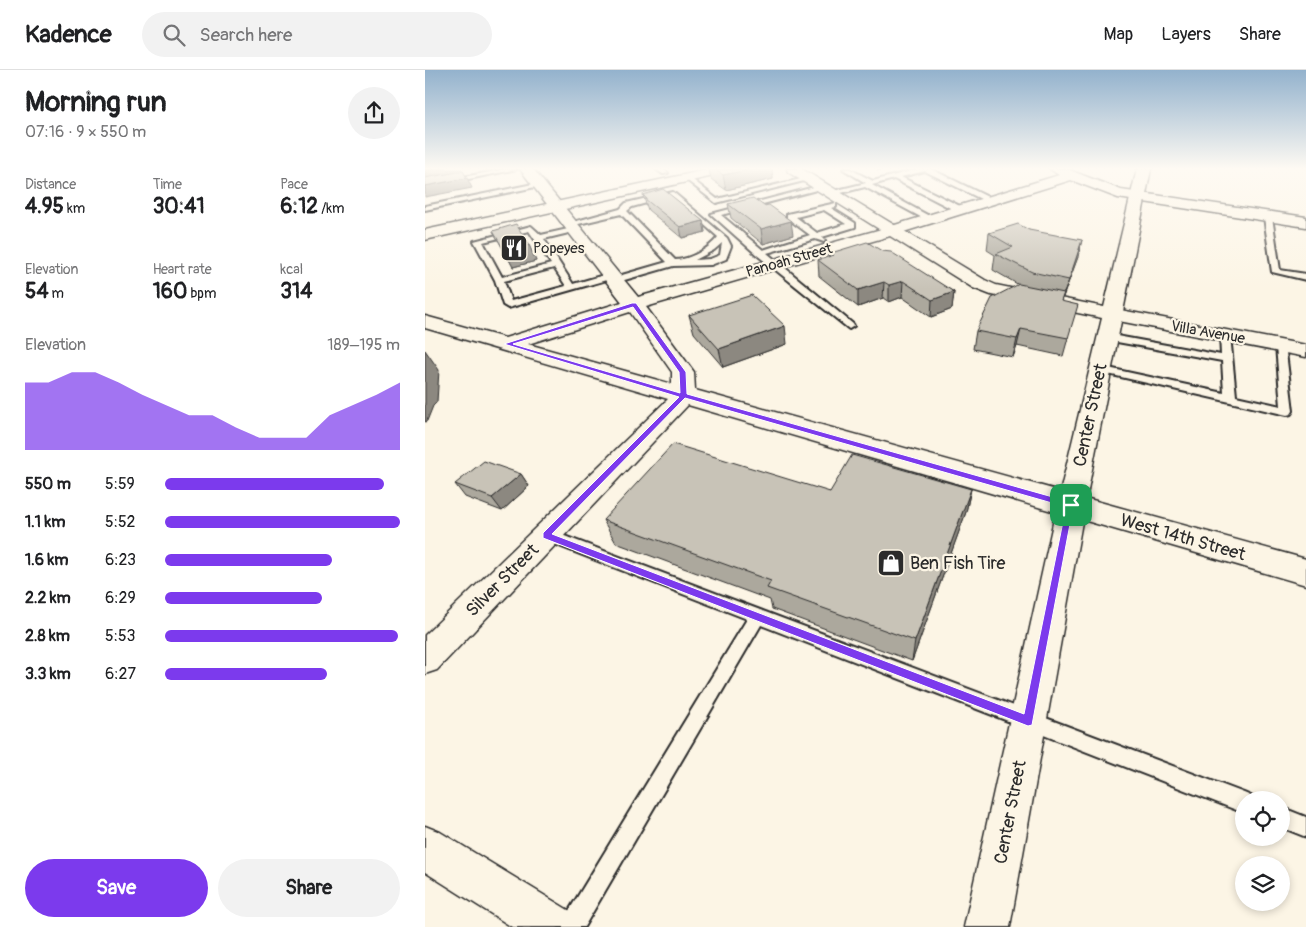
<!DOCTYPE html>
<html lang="en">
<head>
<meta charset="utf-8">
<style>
	:root { --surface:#fff; --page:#f2f2f2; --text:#202124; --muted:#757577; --line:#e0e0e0; --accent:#7c3aed }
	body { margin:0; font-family:Pangolin,sans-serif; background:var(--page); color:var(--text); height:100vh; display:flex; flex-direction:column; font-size:19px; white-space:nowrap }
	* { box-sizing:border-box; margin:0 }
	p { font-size:16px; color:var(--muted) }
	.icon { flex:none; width:28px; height:28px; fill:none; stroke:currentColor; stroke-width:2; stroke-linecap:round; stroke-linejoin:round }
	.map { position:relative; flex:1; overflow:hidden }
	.details { display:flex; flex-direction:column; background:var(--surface); width:425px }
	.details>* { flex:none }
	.buttons { position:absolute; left:810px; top:721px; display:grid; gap:10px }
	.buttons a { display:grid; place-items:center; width:55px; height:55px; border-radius:50%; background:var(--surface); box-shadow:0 2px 8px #0003; font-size:25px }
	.pin { position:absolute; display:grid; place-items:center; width:42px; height:42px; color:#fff; margin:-21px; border-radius:10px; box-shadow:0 2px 8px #0006 }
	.round { display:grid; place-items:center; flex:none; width:52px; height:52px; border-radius:26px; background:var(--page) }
	.overview { display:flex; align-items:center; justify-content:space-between; height:85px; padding:0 25px }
	h1 { font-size:28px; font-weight:800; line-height:38px }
	.metrics { display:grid; grid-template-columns:repeat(3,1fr); gap:8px; height:85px; padding:5px 25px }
	.metrics div { display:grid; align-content:center }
	.metrics b { font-size:21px; font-weight:800 }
	.metrics small { font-size:14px; font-weight:400 }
	.metrics p { font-size:14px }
	.chart { height:140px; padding:10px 25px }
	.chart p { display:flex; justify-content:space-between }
	.chart svg { width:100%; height:90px; margin-top:5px; fill:var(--accent); opacity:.7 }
	.button { display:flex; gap:10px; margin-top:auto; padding:10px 25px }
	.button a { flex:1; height:58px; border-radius:30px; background:var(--accent); color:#fff; font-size:20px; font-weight:800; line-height:58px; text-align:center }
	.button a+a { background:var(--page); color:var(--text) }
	ul { padding:0 25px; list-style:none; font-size:16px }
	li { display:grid; grid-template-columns:80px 60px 1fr; align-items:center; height:38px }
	li i { height:12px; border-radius:6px; background:var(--accent) }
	header { display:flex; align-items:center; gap:30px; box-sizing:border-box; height:70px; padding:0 25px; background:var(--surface); border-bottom:1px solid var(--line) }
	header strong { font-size:24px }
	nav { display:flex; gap:28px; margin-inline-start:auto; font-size:18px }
	.search { width:350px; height:45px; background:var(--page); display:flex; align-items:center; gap:12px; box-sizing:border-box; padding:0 18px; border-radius:28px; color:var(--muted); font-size:19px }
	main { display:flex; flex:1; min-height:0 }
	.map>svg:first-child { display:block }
</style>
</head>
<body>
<header>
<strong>Kadence</strong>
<div class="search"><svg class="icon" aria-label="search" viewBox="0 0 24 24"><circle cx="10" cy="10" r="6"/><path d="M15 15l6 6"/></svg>Search here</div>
<nav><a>Map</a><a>Layers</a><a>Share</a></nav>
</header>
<main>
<section class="details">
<div class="overview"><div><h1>Morning run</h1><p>07:16 · 9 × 550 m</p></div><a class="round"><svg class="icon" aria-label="share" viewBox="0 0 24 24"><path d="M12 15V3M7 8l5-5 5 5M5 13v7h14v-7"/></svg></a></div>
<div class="metrics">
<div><p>Distance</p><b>4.95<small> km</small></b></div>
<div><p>Time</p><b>30:41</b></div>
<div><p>Pace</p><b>6:12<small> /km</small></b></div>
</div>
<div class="metrics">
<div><p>Elevation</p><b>54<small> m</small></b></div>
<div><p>Heart rate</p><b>160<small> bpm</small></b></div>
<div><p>kcal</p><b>314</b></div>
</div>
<div class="chart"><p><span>Elevation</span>189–195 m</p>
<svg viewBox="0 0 160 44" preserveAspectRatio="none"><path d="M0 44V11L10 11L20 6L30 6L40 11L50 17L60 22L70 27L80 27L90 33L100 38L110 38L120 38L130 27L140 22L150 17L160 11V44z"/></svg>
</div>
<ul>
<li><b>550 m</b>5:59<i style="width:93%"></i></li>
<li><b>1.1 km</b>5:52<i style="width:100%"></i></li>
<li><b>1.6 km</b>6:23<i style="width:71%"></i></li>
<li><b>2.2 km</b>6:29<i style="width:67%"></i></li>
<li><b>2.8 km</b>5:53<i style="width:99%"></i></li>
<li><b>3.3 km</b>6:27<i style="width:69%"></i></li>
</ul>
<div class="button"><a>Save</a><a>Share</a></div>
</section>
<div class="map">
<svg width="881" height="857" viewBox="0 0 881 857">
	<rect width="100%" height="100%" fill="#fcf5e5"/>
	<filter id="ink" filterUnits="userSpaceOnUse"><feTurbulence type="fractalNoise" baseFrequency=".02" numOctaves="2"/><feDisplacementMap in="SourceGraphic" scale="10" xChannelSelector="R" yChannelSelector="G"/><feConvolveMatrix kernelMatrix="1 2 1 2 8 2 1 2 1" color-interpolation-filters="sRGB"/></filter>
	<g filter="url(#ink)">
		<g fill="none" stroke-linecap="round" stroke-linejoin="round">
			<g stroke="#2b2b2b" stroke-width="4">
				<g id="service">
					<polygon points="81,99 92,99 0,118 0,114"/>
					<polygon points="231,99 238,99 243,103 238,104"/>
					<polygon points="418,99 425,99 448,111 493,99 506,99 569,130 562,132 500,101 476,107 537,137 537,141 531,141 469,109 447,115 506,147 507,149 503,151 440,117 404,126 404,122 441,113"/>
					<polygon points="259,106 263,106 292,129 384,107 387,109 291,133 259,108"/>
					<polygon points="113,113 115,116 0,140 0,136"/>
					<path d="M397,115L399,118L296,145L338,180L385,165L362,148V144L411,133V137L406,138L430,153V157L397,167L400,170L399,172L390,169L342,183L428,254L429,256L424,259L332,185L286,144ZM399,140L421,154L392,163L371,147Z"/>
					<path d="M248,122L302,168L306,176L301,189L286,195L248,196L189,213L185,209L83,238L78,235L70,210L49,171L106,156L116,165L152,157V161L119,169L148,214L186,203L190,207L242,192L196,144L145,156L141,154L195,139L201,133ZM247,126L293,167C284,179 264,190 250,190L202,141L207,137ZM104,161L126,194L77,207L58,172ZM297,173L295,185L285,189L270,190L289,180ZM129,198L141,216L86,231L79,211Z"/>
					<polygon points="843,145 847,147 855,200 881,204 881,210 847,202 839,147"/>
					<polygon points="800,262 805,265 811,326 856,336 851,276 852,274 860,274 868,341 866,344 862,345 674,302 669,299 674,296 799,323 797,291 681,270 676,267 681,264 796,285 795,265"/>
					<polygon points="121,459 819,723 826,726 828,730 819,730 819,743 336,555 159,857 134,857 322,549 116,469 114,465 116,461"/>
					<polygon points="856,737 881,747 881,767 856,757"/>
				</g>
			</g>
			<g stroke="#2b2b2b" stroke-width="3">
				<g id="minor">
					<path d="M95,99H108L213,227L460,158L634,105L625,99H642L696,120L881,147V157L693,128L646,110L472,164L221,237L269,302L270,320L881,489V515L263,335L12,600L0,604V565L243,329L0,258V246L80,268L197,232ZM205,242L247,302V314L103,274Z"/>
					<polygon points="0,756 15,762 145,841 152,857 87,857 0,802"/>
				</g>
			</g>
			<g stroke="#2b2b2b" stroke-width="3">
				<polygon id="tertiary" points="685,238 881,275 881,287 678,248 675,244 678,240"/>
			</g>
			<g stroke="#2b2b2b" stroke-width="3">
				<polygon id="secondary" points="362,99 377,99 560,210 571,215 679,237 712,99 726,99 660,435 585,857 539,857 632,435 677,248 566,225 548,218 363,102"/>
			</g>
			<g stroke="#2b2b2b" stroke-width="3">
				<polygon id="primary" points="286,99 309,99 302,103 0,170 0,160"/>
			</g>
			<use href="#service" fill="#fcf5e5" fill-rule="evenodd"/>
			<use href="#minor" fill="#fcf5e5" fill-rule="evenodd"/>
			<use href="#tertiary" fill="#fcf5e5" fill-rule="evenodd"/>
			<use href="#secondary" fill="#fcf5e5" fill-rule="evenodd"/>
			<use href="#primary" fill="#fcf5e5" fill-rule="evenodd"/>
		</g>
		<g fill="#aca89d" stroke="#2b2b2b">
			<polygon points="284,99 347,99 348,109 301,120 286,109"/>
			<polygon points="218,125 278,151 280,162 257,168 223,140"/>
			<polygon points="303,134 339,136 368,165 338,174 306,148"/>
			<polygon points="604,160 653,187 636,231 643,268 638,286 592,276 588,287 548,279 551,261 594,215 568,200 570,185 562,180 564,163"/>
			<polygon points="68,161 104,175 111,191 88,197"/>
			<polygon points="457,181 529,222 527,239 506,247 477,227 464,232 458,228 433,237 394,206 393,190 406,186 406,183"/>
			<polygon points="264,245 362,274 298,297 269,263"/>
			<polygon points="96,404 104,416 77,441 40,427 30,414"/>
			<polygon points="546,419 541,442 487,591 347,539 345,530 191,473 178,450 405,422"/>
		</g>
		<g fill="#8c8880" stroke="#2b2b2b">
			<polygon points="14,99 37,99 40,105 0,112 0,101"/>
			<polygon points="327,99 347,99 348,109 301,120 298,105"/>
			<polygon points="452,99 462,99 452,101"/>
			<polygon points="42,108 47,118 0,127 0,116"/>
			<polygon points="278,151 280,162 257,168 255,157"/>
			<polygon points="366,151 368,165 338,174 336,159"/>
			<polygon points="657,170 653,187 638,227 644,210"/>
			<polygon points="104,175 111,191 88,197 79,180"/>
			<polygon points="478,211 477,227 464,232 464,215"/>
			<polygon points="459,212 458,228 433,237 433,220"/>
			<polygon points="529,222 527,239 506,247 507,230"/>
			<polygon points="360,256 362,274 298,297 294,279"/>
			<polygon points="596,259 592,276 588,287 592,269"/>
			<polygon points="0,280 14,300 12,332 8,336 2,351 0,352"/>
			<polygon points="96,404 104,416 77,441 67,428"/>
			<polygon points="546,419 541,442 487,591 490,571"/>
		</g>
		<g fill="#c8c3b7" stroke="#2b2b2b">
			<polygon points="0,99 14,99 0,101"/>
			<polygon points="289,99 327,99 298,105"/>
			<polygon points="38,101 42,108 0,116 0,108"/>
			<polygon points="238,119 278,151 255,157 220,129 222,129 218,125"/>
			<polygon points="328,128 339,136 344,135 366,151 336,159 303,134"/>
			<polygon points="91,154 104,175 79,180 68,161"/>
			<polygon points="593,154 604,160 657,170 644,210 607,202 571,184 588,177 564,163"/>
			<polygon points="442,172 457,181 466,182 529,222 507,230 478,211 464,215 459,212 433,220 393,190 409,185 406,183"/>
			<polygon points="594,214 639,223 636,231 653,235 643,268 596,259 592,269 551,261 567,228"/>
			<polygon points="327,225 360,256 294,279 264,245"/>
			<polygon points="248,374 405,422 427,385 546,419 490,571 342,518 346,511 178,450"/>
			<polygon points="59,391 96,404 67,428 30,414"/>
		</g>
	</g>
	<linearGradient id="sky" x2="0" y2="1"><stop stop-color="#93b2cd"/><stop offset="0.45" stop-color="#fefaf3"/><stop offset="1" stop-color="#fefaf3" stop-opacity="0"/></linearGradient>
	<rect width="881" height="219" fill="url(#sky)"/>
	<path fill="#7c3aed" stroke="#fff" fill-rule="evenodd" d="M207,233H211L261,302L262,324L649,433L607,655L603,656L118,468V463L254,327L79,274ZM208,237L254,302L255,323L88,274ZM260,328L641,437L599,644L127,464Z"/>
	<defs>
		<g id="restaurant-square" transform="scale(1.4375)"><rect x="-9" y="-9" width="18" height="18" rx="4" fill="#2b2b2b" stroke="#fcf5e5"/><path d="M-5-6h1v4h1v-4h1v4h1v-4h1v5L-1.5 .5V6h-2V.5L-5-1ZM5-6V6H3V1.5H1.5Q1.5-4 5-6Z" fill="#fff"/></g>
		<g id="shop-square" transform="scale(1.4375)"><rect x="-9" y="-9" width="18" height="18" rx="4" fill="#2b2b2b" stroke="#fcf5e5"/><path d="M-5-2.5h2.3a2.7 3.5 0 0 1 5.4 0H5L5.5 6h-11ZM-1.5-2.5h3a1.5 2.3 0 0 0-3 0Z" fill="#fff"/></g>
	</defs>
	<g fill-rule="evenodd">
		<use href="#restaurant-square" x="89" y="178"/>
		<use href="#shop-square" x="466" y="493"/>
	</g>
	<g text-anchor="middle" stroke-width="4.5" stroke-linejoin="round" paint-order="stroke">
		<g font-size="15" fill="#2b2b2b" stroke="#fcf5e5" text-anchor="start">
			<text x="108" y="183">Popeyes</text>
		</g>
		<g font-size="15" fill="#2b2b2b" stroke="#fcf5e5">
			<text transform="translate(364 190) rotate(-16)" y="5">Panoah Street</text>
			<text transform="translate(783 262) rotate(10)" y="5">Villa Avenue</text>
		</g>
		<g font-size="18" fill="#2b2b2b" stroke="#fcf5e5">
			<text transform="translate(665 345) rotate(-78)" y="6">Center Street</text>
			<text transform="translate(758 467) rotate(16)" y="6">West 14th Street</text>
			<text transform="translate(77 510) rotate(-45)" y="6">Silver Street</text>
			<text transform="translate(585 742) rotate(-79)" y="6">Center Street</text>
		</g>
		<g font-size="18" fill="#2b2b2b" stroke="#fcf5e5" text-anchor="start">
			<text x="485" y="499">Ben Fish Tire</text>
		</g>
	</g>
</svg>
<div class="buttons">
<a><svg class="icon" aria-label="locate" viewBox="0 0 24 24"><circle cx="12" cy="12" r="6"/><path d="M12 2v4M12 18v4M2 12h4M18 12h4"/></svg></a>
<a><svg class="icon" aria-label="layers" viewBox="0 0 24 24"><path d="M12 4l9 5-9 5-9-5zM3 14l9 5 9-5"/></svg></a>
</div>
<div class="pin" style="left:646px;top:435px;background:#1e9e55"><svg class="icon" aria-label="arrive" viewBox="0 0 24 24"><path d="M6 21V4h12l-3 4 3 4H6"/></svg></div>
</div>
</main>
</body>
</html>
